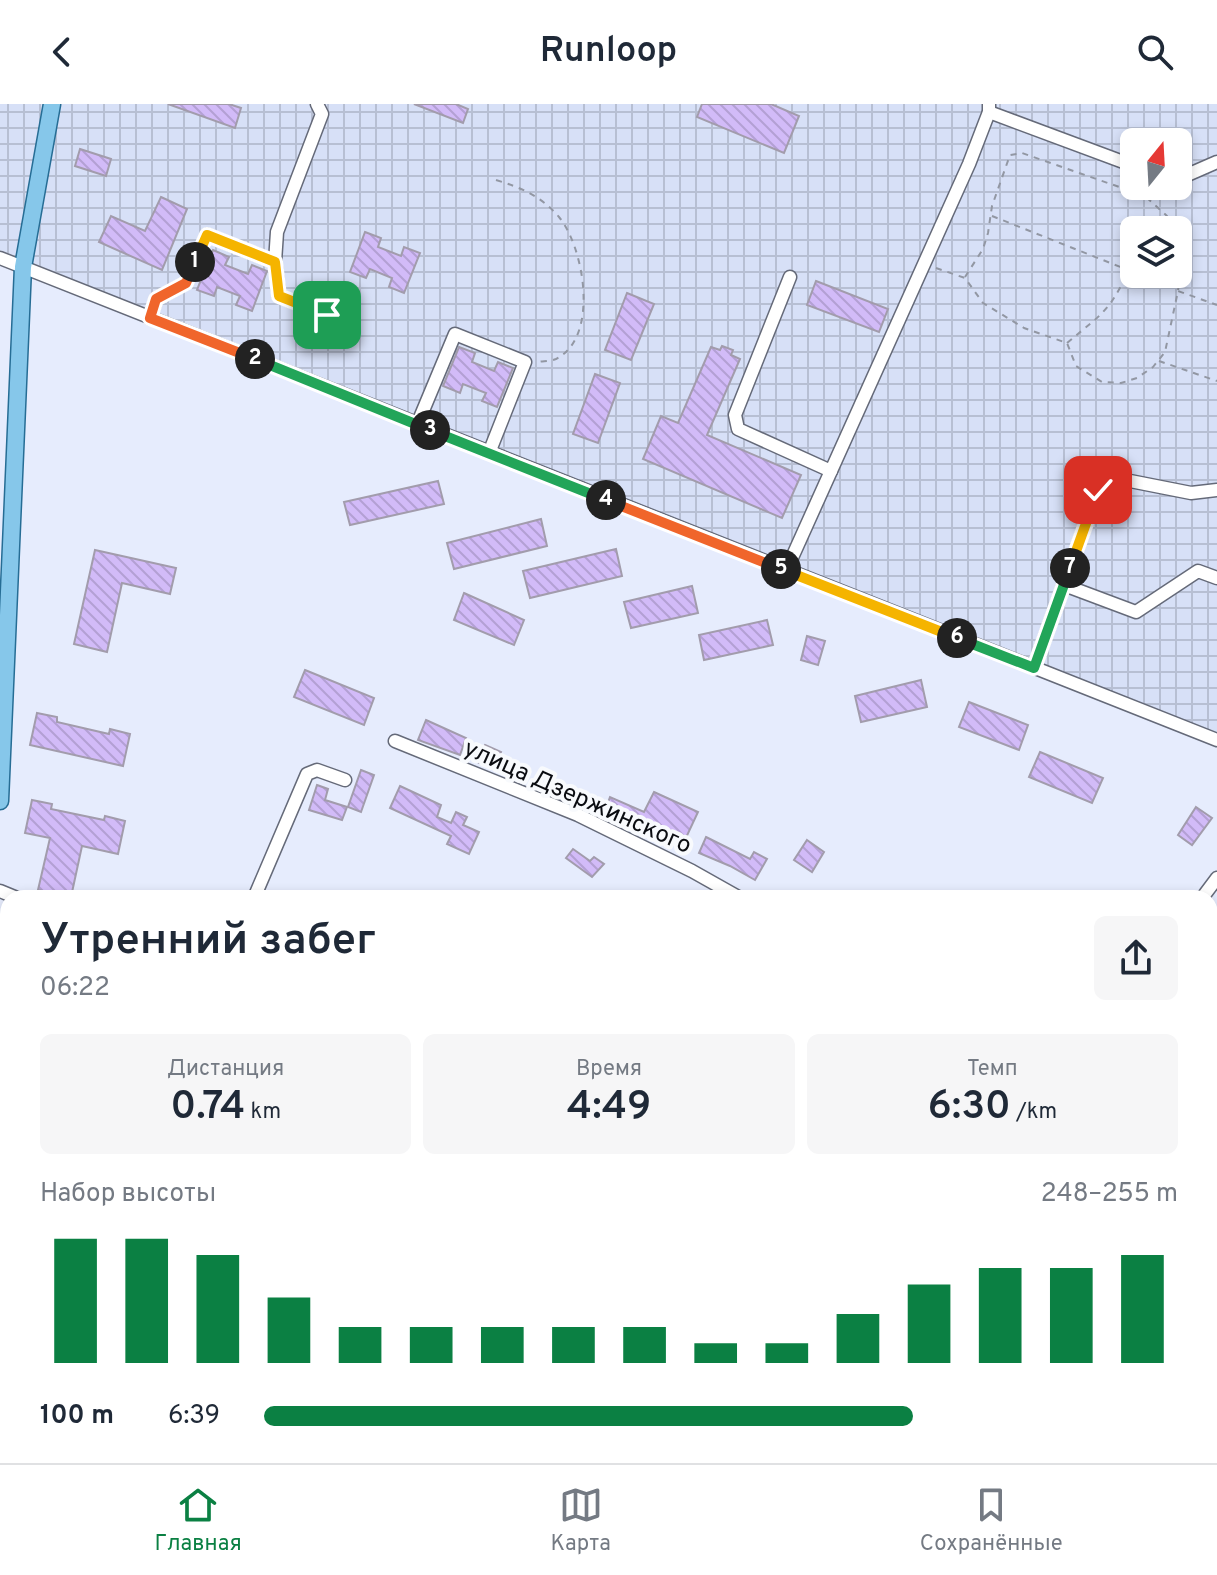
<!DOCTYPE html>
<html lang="ru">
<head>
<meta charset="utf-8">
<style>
	:root { --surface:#fff; --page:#f6f6f7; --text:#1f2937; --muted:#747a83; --line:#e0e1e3; --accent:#0b8043 }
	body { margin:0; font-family:Overpass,sans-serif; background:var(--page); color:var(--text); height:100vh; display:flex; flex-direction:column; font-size:30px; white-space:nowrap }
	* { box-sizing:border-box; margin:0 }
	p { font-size:26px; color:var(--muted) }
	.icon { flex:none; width:44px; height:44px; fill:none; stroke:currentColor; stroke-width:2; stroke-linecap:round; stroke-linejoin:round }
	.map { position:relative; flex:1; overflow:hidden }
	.sheet { position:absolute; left:0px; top:786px; width:1218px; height:574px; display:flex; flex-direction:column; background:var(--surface); border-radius:24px 24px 0 0; box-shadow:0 4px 12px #0003 }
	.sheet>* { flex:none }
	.needle { width:52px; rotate:18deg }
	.controls { position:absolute; left:1120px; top:24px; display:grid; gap:16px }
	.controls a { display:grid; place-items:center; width:72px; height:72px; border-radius:12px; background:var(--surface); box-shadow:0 4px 12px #0003; font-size:40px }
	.pin { position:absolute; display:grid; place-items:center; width:68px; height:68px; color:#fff; margin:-34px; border-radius:16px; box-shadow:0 4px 12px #0006 }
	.km { position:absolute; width:40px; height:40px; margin:-20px; border-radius:50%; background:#222; color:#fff; font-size:22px; line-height:40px; text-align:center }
	.round { display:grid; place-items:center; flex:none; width:84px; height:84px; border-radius:12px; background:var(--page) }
	.overview { display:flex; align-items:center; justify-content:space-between; height:136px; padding:0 40px }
	h1 { font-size:44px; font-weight:600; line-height:60px }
	.stats { display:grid; grid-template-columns:repeat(3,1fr); gap:12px; height:136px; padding:8px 40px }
	.stats div { display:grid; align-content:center; border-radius:12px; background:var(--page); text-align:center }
	.stats b { font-size:40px; font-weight:600 }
	.stats small { font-size:22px; font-weight:400 }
	.stats p { font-size:22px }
	.chart { height:224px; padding:16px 40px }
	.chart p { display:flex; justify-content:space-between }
	.chart svg { width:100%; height:144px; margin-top:8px; stroke:var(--accent); stroke-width:6 }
	ul { padding:0 40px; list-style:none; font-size:26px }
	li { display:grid; grid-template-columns:128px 96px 1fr; align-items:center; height:60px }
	li i { height:20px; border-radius:10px; background:var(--accent) }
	header { display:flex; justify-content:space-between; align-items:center; height:104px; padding:0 40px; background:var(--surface); font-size:36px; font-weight:600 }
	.menu { display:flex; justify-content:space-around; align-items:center; height:112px; border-top:2px solid var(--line); background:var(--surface); font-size:22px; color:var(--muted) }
	.menu a { display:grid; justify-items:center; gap:4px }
	.menu .selected { color:var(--accent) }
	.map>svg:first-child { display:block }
</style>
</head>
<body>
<header><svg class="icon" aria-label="back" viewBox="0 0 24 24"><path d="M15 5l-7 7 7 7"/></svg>Runloop<svg class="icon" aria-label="search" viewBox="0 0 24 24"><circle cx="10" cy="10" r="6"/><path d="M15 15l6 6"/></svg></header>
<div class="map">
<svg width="1217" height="1359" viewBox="0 0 1217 1359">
	<defs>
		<pattern id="industrial-grid" width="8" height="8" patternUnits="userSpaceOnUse" patternTransform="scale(2)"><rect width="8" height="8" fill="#d7e0f7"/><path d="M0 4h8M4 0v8" fill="none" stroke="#b7bfd3"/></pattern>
		<pattern id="building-back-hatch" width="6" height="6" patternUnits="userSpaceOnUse" patternTransform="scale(2)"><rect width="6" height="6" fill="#d2bbf8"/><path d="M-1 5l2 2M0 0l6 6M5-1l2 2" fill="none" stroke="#b3a0d4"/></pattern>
	</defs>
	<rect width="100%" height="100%" fill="#e6ecfd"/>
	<path fill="url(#industrial-grid)" fill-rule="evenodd" d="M0,0H1217V632L0,146ZM1134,38H1178V82H1134ZM1134,126H1178V170H1134Z"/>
	<g fill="url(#building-back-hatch)" stroke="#a29cac" stroke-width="2">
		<polygon points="168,0 229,0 241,4 235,24"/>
		<polygon points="414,0 456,0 468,5 463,19"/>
		<polygon points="702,0 771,0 799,12 784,49 697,13"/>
		<polygon points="80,45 111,55 106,72 75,62"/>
		<polygon points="161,93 187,105 162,166 99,138 111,112 145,127"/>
		<polygon points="365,128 381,134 378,143 401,152 404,143 420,149 404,189 389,183 392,174 370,165 366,174 350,168"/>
		<polygon points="213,146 229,153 225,161 248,170 252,161 267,167 252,207 236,201 240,192 217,183 214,192 197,186"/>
		<polygon points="816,177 888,205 879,228 807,201"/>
		<polygon points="627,189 654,200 631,256 605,246"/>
		<polygon points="722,242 733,246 731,251 740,255 707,331 801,371 782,414 643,355 661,312 678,319 711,243 720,246"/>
		<polygon points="459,243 475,249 472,258 494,267 498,258 513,264 497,303 482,297 486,289 463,280 460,289 443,282"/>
		<polygon points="595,270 620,279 598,339 573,330"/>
		<polygon points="438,377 444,400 350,421 344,398"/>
		<polygon points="541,415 547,442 454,465 447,439"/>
		<polygon points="616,445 622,472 530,494 523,467"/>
		<polygon points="95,446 176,464 170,490 122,479 107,548 74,540"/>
		<polygon points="692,482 698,509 631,524 624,498"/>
		<polygon points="464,489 524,516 514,541 454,516"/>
		<polygon points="767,516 773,541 704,556 699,531"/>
		<polygon points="807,532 825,537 818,561 801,556"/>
		<polygon points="305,566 374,594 364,621 294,593"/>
		<polygon points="921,576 927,603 861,618 855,592"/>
		<polygon points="969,598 1028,621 1019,646 959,623"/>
		<polygon points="37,609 57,613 57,618 109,630 110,625 130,630 123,662 30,641"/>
		<polygon points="426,616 466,634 460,651 418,636"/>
		<polygon points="485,641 501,648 494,665 477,658"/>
		<polygon points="1040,648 1103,674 1092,699 1029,673"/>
		<polygon points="361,666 374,671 361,708 348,703"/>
		<polygon points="317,681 328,685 325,696 347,703 342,716 309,706"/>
		<polygon points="400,682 441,701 437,713 451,719 456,708 467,713 463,721 479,728 469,750 447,740 451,732 390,704"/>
		<polygon points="654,688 698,708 684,738 624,711 623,716 605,707 610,693 644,708"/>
		<polygon points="32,696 52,700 51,705 104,716 105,712 125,717 118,750 82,742 71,793 38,786 50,734 25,729"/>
		<polygon points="1196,703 1212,714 1192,741 1178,731"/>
		<polygon points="706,733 750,755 754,748 767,755 755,776 730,762 699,749"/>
		<polygon points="807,736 824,748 812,768 794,756"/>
		<polygon points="573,745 590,757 594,753 604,760 592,773 566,754"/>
	</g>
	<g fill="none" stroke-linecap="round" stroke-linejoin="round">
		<g stroke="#656a79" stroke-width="15">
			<g id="minor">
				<polyline points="989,8 1134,62"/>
				<polyline points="1178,75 1217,58"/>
				<polyline points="0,154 1217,636"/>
				<polyline points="275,158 277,128 322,10 317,0"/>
				<polyline points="790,173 735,311 738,325 831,367"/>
				<polyline points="150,214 156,195 186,179 207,131 275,158 279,192 327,211"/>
				<polyline points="417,321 455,230 525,258 489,349"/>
				<polyline points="786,467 969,60 989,8 989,0"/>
				<polyline points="1064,481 1136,508 1198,467 1217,474"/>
				<polyline points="1034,564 1098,386 1104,379 1115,374 1191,389 1217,386"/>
				<polyline points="395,637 578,711 692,767 740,794"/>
				<polyline points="0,787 17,794"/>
				<polyline points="254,794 307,670 317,666 345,676"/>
				<polyline points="1202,794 1217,774"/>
				<polyline points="1210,1047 1217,1047"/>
				<polyline points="0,1184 8,1186"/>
				<polyline points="1192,1352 1211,1359"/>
				<polyline points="152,1359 155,1352"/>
				<polyline points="378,1359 381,1352"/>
				<polyline points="779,1359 784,1352"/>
				<polyline points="1143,1359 1148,1352"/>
			</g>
		</g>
		<g stroke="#266d95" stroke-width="19">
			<g id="major">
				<polyline points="0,697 23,163 52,0"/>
				<polyline points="17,1352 37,1359"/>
			</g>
		</g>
		<g stroke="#9297a3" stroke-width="2" stroke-dasharray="6 6" stroke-linecap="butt">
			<path d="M496,76C522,84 541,92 559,113C584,143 600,233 556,255C551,257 543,257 538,258"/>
			<polyline points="992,112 1128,166 1134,165"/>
			<polyline points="936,164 965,174 983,199 1024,224 1067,239 1076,262 1102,278 1121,279 1137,274 1153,263 1165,248 1178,187 1183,143 1178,126"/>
			<polyline points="1163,170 1171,174 1178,187 1217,201"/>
			<polyline points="965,173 983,145 988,129 992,102 1010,51 1022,49 1145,92 1167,112 1178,126"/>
			<path d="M1067,239C1100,211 1110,208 1128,167"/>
			<polyline points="1159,257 1217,277"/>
		</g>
		<use href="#minor" stroke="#fff" stroke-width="12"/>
		<use href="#major" stroke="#86c7ea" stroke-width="16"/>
	</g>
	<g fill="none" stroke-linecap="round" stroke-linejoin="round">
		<g stroke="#fff" stroke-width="16">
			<polyline id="split-1" points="195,158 207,131 275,158 279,192 327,211"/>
		</g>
		<g stroke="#fff" stroke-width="16">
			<polyline id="split-2" points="195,158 186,179 156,195 150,214 255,255"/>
		</g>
		<g stroke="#fff" stroke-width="16">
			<polyline id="split-3" points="255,255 430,326"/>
		</g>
		<g stroke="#fff" stroke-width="16">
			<polyline id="split-4" points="430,326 606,396"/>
		</g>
		<g stroke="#fff" stroke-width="16">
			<polyline id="split-5" points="606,396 781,465"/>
		</g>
		<g stroke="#fff" stroke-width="16">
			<polyline id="split-6" points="781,465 957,534"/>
		</g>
		<g stroke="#fff" stroke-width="16">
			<polyline id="split-7" points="957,534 1034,564 1070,464"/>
		</g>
		<g stroke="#fff" stroke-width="16">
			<polyline id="split-8" points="1070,464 1098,386"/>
		</g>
		<use href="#split-1" stroke="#f5b400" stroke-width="10"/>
		<use href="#split-2" stroke="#f0652b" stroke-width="10"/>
		<use href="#split-3" stroke="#22a559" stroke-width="10"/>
		<use href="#split-4" stroke="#22a559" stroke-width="10"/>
		<use href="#split-5" stroke="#f0652b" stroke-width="10"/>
		<use href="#split-6" stroke="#f5b400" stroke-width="10"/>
		<use href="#split-7" stroke="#22a559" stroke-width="10"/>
		<use href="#split-8" stroke="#f5b400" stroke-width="10"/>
	</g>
	<g text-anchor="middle" stroke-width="8" stroke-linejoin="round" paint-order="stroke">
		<g font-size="24" fill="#0a0c11" stroke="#f8fafd">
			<text transform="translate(578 692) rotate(24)" y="8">улица Дзержинского</text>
		</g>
	</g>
</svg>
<div class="controls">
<a><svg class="needle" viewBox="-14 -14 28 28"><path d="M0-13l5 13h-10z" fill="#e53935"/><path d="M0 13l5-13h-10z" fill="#747a83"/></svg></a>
<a><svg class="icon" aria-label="layers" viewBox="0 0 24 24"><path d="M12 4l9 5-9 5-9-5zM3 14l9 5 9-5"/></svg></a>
</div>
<div class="pin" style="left:327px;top:211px;background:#1e9e55"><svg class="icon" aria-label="arrive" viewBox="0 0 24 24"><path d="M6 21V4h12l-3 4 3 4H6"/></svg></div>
<div class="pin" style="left:1098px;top:386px;background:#d93025"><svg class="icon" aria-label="check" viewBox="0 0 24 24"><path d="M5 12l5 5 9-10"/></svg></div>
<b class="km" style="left:195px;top:158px">1</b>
<b class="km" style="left:255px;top:255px">2</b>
<b class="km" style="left:430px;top:326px">3</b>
<b class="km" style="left:606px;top:396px">4</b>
<b class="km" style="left:781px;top:465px">5</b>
<b class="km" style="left:957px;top:534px">6</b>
<b class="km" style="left:1070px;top:464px">7</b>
<section class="sheet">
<div class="overview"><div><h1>Утренний забег</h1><p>06:22</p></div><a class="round"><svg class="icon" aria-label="share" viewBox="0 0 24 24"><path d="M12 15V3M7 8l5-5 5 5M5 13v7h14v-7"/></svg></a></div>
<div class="stats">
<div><p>Дистанция</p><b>0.74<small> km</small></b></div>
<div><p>Время</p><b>4:49</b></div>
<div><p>Темп</p><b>6:30<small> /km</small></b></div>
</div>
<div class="chart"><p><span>Набор высоты</span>248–255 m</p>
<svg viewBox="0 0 160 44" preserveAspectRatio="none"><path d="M5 44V6M15 44V6M25 44V11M35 44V24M45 44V33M55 44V33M65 44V33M75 44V33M85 44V33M95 44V38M105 44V38M115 44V29M125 44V20M135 44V15M145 44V15M155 44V11"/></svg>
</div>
<ul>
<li><b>100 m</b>6:39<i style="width:71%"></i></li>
</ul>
</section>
</div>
<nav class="menu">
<a class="selected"><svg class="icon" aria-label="home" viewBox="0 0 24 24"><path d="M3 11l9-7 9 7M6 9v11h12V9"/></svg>Главная</a>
<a><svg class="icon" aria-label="map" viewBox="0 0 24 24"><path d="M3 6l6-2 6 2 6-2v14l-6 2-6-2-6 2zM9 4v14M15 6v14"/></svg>Карта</a>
<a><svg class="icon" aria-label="saved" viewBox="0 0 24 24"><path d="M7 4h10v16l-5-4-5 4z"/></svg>Сохранённые</a>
</nav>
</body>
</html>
